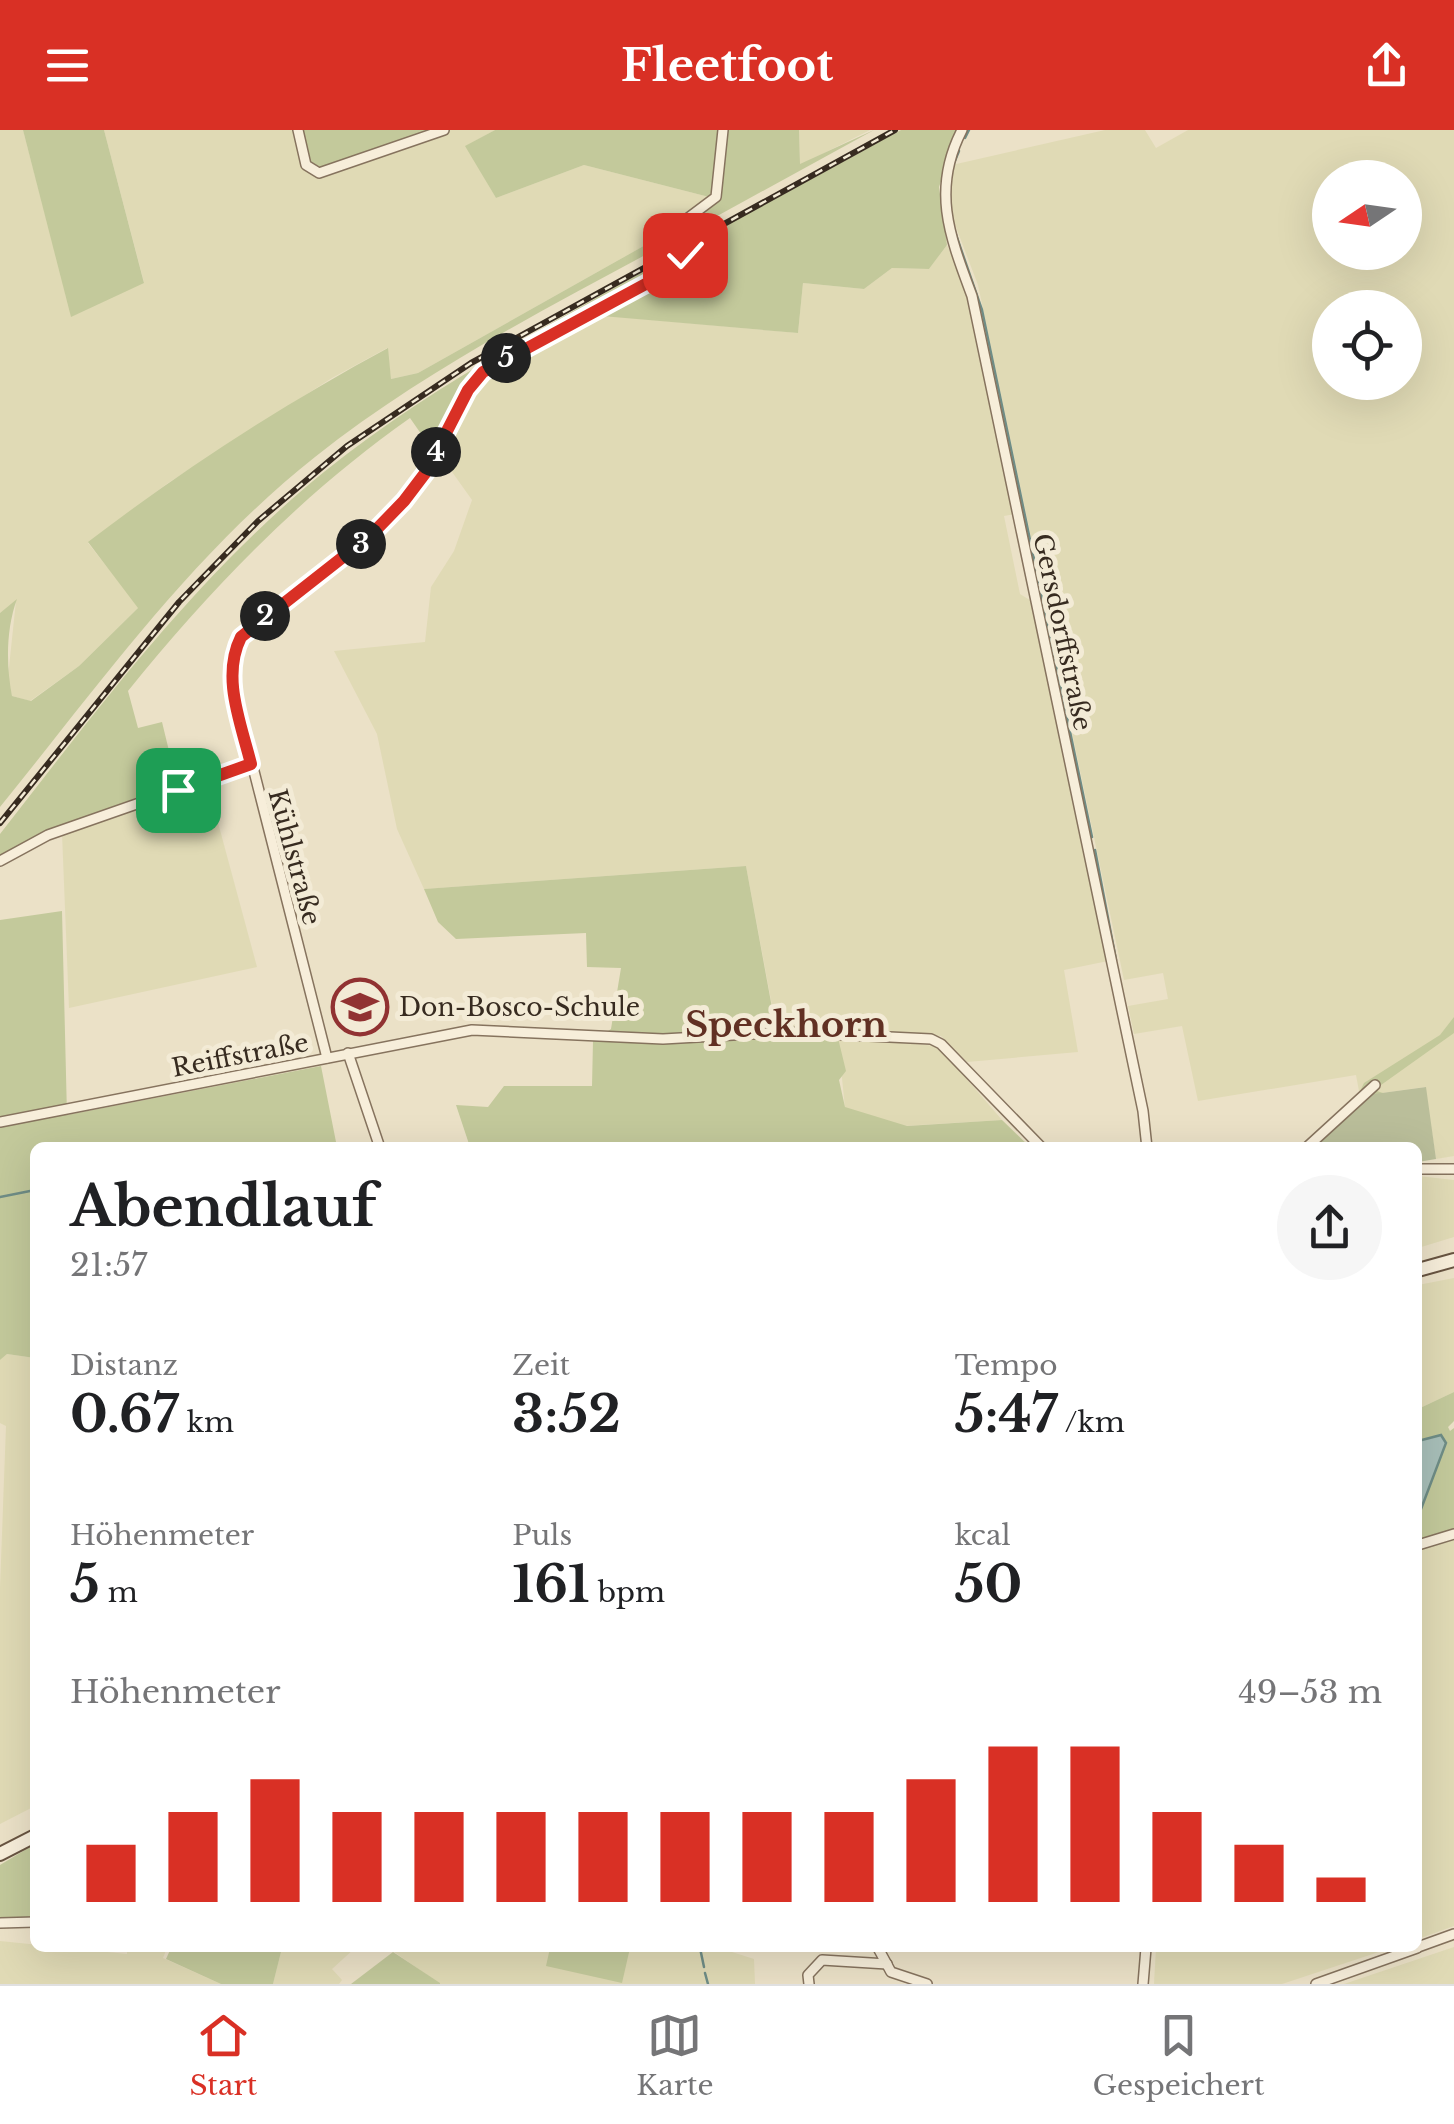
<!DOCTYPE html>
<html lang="de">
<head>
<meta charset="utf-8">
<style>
	:root { --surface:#fff; --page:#f6f6f6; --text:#202124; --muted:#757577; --line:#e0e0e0; --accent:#d93025 }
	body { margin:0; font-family:"Libre Baskerville",serif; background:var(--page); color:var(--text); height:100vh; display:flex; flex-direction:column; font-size:38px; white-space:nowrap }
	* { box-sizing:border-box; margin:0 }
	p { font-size:32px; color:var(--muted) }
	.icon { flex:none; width:55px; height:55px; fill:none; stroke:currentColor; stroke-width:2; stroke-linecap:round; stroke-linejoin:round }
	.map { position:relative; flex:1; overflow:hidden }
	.sheet { position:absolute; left:30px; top:1012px; width:1392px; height:810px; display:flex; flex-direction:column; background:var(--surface); border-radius:15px; box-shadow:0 10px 40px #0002 }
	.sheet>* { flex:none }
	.needle { width:65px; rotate:257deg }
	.tools { position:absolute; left:1312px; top:30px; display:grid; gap:20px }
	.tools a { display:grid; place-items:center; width:110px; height:110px; border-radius:50%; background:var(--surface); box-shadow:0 10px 40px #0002; font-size:50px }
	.pin { position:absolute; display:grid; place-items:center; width:85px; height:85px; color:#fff; margin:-42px; border-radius:20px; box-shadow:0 5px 15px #0006 }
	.km { position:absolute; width:50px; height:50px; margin:-25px; border-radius:50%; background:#222; color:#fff; font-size:28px; line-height:50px; text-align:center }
	.round { display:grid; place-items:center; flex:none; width:105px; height:105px; border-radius:52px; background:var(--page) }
	.head { display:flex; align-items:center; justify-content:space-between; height:170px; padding:0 40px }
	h1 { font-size:55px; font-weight:700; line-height:75px }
	.figures { display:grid; grid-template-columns:repeat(3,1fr); gap:15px; height:170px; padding:10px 40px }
	.figures div { display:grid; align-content:center }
	.figures b { font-size:50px; font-weight:700 }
	.figures small { font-size:28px; font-weight:400 }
	.figures p { font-size:28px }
	.chart { height:280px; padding:20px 40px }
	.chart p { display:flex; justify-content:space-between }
	.chart svg { width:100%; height:180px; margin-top:10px; stroke:var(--accent); stroke-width:6 }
	header { display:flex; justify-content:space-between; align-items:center; height:130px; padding:0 40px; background:var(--accent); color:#fff; font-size:45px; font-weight:700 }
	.tabs { display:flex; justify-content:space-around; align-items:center; height:140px; border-top:2px solid var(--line); background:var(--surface); font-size:28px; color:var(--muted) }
	.tabs a { display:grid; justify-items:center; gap:5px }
	.tabs .active { color:var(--accent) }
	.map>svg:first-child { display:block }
</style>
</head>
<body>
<header><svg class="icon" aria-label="menu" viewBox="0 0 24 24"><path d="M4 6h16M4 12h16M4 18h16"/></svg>Fleetfoot<svg class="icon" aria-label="share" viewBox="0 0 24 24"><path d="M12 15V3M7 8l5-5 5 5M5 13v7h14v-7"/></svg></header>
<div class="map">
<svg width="1454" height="1854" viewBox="0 0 1454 1854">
	<rect width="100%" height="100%" fill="#ebe1c7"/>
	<g fill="#e0dab5" fill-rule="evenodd">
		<polygon points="0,0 23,0 72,186 144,152 104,0 297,0 313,37 336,39 445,0 495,0 466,16 496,68 584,35 713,68 674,93 672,100 418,243 391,249 387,218 332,248 168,353 88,413 139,477 79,536 30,571 12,566 8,547 16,471 0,483"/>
		<polygon points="799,0 870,0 800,35"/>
		<path d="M1105,0H1145L1156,18L1188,0H1454V1026L1436,1029L1425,957L1367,965L1359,961L1356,945L1198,971L1182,896L1134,904L1128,876L1168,869L1163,843L1124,850L978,155L951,84L949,56L952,35ZM1330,48H1405V122H1330ZM1330,178H1405V252H1330Z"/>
		<polygon points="947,115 967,160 1015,384 1004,386 1020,464 1033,472 1108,831 1064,840 1078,922 967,932 941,906 776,897 746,736 424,759 397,699 377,604 334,521 425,512 431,457 454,421 472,370 440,325 471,261 487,244 588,184 798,203 803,153 864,159 892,138 929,139"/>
		<polygon points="207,652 257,837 69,878 62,703"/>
		<polygon points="838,908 938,916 1002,990 903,996 845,978"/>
		<polygon points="1418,1046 1454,1050 1454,1107 1418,1118"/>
		<polygon points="1454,1148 1454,1262 1418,1279 1418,1155"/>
		<polygon points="7,1224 35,1228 35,1676 0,1694 0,1458 6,1296 0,1293 0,1230"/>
		<polygon points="1454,1409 1454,1796 1418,1809 1418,1421"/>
		<polygon points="0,1811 127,1824 127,1818 167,1818 163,1828 221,1854 0,1854"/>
		<polygon points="1454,1817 1454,1854 1344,1854"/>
		<polygon points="282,1818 355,1818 332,1839 342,1850 339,1854 273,1854"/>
		<polygon points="396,1818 740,1818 732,1822 754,1829 755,1854 440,1854 394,1822"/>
		<polygon points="1156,1818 1391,1818 1282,1854 1154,1854"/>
	</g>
	<g fill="#c3c99b">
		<polygon points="23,0 104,0 144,153 71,187"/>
		<polygon points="298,0 442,0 336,38 313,37 306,28"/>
		<polygon points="495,0 721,0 713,68 584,35 496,68 465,16"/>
		<polygon points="726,0 799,0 800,34 874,0 679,107 679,96 712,76 721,64"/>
		<polygon points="901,0 958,0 939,57 947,115 929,139 892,138 864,159 803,153 798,203 602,186 606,177 689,134 685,118"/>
		<path d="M672,100L673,110C551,176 425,240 315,327C191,425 99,555 0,677V483L17,469C6,499 6,535 12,566L31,571L79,536L138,478L88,412C182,340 284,274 388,218L391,249L418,243Z"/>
		<path d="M679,121L681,130L547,201L476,245L433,321L410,288C301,365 211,458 128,561L138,598L162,592L178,658L46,702L0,730V704C100,576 197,445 324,342C434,253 558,191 679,121Z"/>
		<polygon points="746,736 777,905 838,908 846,941 839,950 845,977 907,996 1002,990 1030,1017 470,1017 456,975 488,977 504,956 592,956 593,911 611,899 621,838 587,837 586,803 456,809 438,792 424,759"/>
		<polygon points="62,781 67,985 321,936 337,1017 35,1018 35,1228 7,1224 0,1230 0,790"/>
		<polygon points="1454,887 1454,903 1374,960 1398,968 1350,982 1364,953 1440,905"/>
		<polygon points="1454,1262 1454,1291 1448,1297 1450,1301 1454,1298 1454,1399 1418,1410 1418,1279"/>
		<polygon points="35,1714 35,1791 0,1792 0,1735"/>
		<polygon points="171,1818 282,1818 273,1854 221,1854 166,1829"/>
		<polygon points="550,1818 630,1818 622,1853 546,1836"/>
		<polygon points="393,1822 440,1853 440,1854 351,1854"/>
	</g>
	<polygon fill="#babe9a" points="1426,957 1436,1029 1418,1032 1418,1018 1310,1018 1367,965"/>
	<polygon fill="#a8bfb9" stroke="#6f8d86" stroke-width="2.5" points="1441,1305 1446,1313 1418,1387 1418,1311"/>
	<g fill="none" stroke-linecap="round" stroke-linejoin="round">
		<g stroke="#6f8d86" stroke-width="2.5">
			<polyline points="965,8 969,0"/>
			<polyline points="954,33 959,21"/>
			<polyline points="954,99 982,180 1092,707"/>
			<polyline points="1095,720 1116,830"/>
			<polyline points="0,1067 35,1060"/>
			<polyline points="700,1818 704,1837"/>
			<polyline points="705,1843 708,1854"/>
		</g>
		<g stroke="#86735e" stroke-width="12">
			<g id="minor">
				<polyline points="298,0 306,35 319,43 444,0"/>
				<path d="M962,0C931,60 950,107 972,166L1143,981L1147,1018"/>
				<polyline points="0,731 48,705 251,634"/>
				<polyline points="348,923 380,1018"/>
				<path d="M327,928L231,551L234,520L248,499C307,455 372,414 417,355C444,321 451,273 483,243L682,133L685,125L676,97L716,67L723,0"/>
				<polyline points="0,992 472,900 663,909 786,902 931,909 941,914 1042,1018"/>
				<polyline points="1306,1018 1375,955"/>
				<polyline points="1418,1039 1454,1039"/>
				<polyline points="1418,1415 1454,1404"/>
				<polyline points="0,1793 35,1792"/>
				<polyline points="1418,1817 1454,1804"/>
				<polyline points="878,1818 891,1842 927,1854"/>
				<polyline points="809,1854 808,1845 822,1830 887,1834"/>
				<polyline points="1143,1854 1146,1818"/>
				<polyline points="1316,1854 1417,1818"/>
			</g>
		</g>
		<g stroke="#685441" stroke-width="16">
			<g id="secondary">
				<polyline points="1418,1140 1454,1130"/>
				<polyline points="0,1724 35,1706"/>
			</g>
		</g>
		<use href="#minor" stroke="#f7eeda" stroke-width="9"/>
		<use href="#secondary" stroke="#f7eeda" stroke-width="12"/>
		<g stroke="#372b20" stroke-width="6">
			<polyline id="rail" points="0,693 179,472 258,391 347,316 471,233 895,0"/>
		</g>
		<use href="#rail" stroke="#f3ebd6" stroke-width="2.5" stroke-dasharray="8" stroke-linecap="butt"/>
	</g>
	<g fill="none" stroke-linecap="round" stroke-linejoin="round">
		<g stroke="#fff" stroke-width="20">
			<path id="route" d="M178,660L251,634C241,593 221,547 241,507L371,405L404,371L426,342L468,260L483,242L679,136L685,125"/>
		</g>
		<use href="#route" stroke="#d93025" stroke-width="12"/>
	</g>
	<defs>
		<g id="school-ring" transform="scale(2.875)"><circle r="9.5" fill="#f3ebd6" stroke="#913232" stroke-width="1.5"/><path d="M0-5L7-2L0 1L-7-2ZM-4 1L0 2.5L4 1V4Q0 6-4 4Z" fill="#913232"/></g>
	</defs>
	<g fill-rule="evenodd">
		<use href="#school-ring" x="360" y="877"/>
	</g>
	<g text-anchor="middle" stroke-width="10" stroke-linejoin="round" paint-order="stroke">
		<g font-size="25" fill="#372b20" stroke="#f3ebd6">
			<text transform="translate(1063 502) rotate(78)" y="9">Gersdorffstraße</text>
			<text transform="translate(295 727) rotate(75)" y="9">Kühlstraße</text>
			<text transform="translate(240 925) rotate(-11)" y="9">Reiffstraße</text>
		</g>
		<g font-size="25" fill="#372b20" stroke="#f3ebd6" text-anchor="start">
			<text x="399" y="886">Don-Bosco-Schule</text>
		</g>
		<g font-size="35" font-weight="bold" fill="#613023" stroke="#f3ebd6">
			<text x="786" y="907">Speckhorn</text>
		</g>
	</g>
</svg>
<div class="tools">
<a><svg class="needle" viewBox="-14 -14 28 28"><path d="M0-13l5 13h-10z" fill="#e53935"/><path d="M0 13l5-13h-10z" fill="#757577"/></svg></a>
<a><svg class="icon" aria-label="locate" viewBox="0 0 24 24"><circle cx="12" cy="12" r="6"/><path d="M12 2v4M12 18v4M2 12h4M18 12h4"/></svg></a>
</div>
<div class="pin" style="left:178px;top:660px;background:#1e9e55"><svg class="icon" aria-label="arrive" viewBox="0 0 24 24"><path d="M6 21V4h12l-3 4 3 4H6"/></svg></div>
<div class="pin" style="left:685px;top:125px;background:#d93025"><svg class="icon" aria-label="check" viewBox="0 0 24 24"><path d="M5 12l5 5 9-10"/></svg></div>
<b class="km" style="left:265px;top:486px">2</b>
<b class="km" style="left:361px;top:414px">3</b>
<b class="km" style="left:436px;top:322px">4</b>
<b class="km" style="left:506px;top:228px">5</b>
<section class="sheet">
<div class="head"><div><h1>Abendlauf</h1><p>21:57</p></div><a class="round"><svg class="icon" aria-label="share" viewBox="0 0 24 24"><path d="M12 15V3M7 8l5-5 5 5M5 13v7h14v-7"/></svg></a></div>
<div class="figures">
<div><p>Distanz</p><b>0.67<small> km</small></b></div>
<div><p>Zeit</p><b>3:52</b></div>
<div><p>Tempo</p><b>5:47<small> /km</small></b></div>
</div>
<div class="figures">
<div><p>Höhenmeter</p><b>5<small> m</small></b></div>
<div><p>Puls</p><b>161<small> bpm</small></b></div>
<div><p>kcal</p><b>50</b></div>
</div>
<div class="chart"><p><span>Höhenmeter</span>49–53 m</p>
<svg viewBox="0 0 160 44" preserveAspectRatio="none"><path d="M5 44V30M15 44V22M25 44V14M35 44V22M45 44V22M55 44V22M65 44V22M75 44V22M85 44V22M95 44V22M105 44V14M115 44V6M125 44V6M135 44V22M145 44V30M155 44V38"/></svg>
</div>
</section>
</div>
<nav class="tabs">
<a class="active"><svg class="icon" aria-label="home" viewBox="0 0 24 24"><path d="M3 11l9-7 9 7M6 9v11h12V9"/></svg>Start</a>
<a><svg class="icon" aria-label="map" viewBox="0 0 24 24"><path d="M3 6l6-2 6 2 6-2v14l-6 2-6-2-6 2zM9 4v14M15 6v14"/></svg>Karte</a>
<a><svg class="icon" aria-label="saved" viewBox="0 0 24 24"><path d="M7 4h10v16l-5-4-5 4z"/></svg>Gespeichert</a>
</nav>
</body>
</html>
